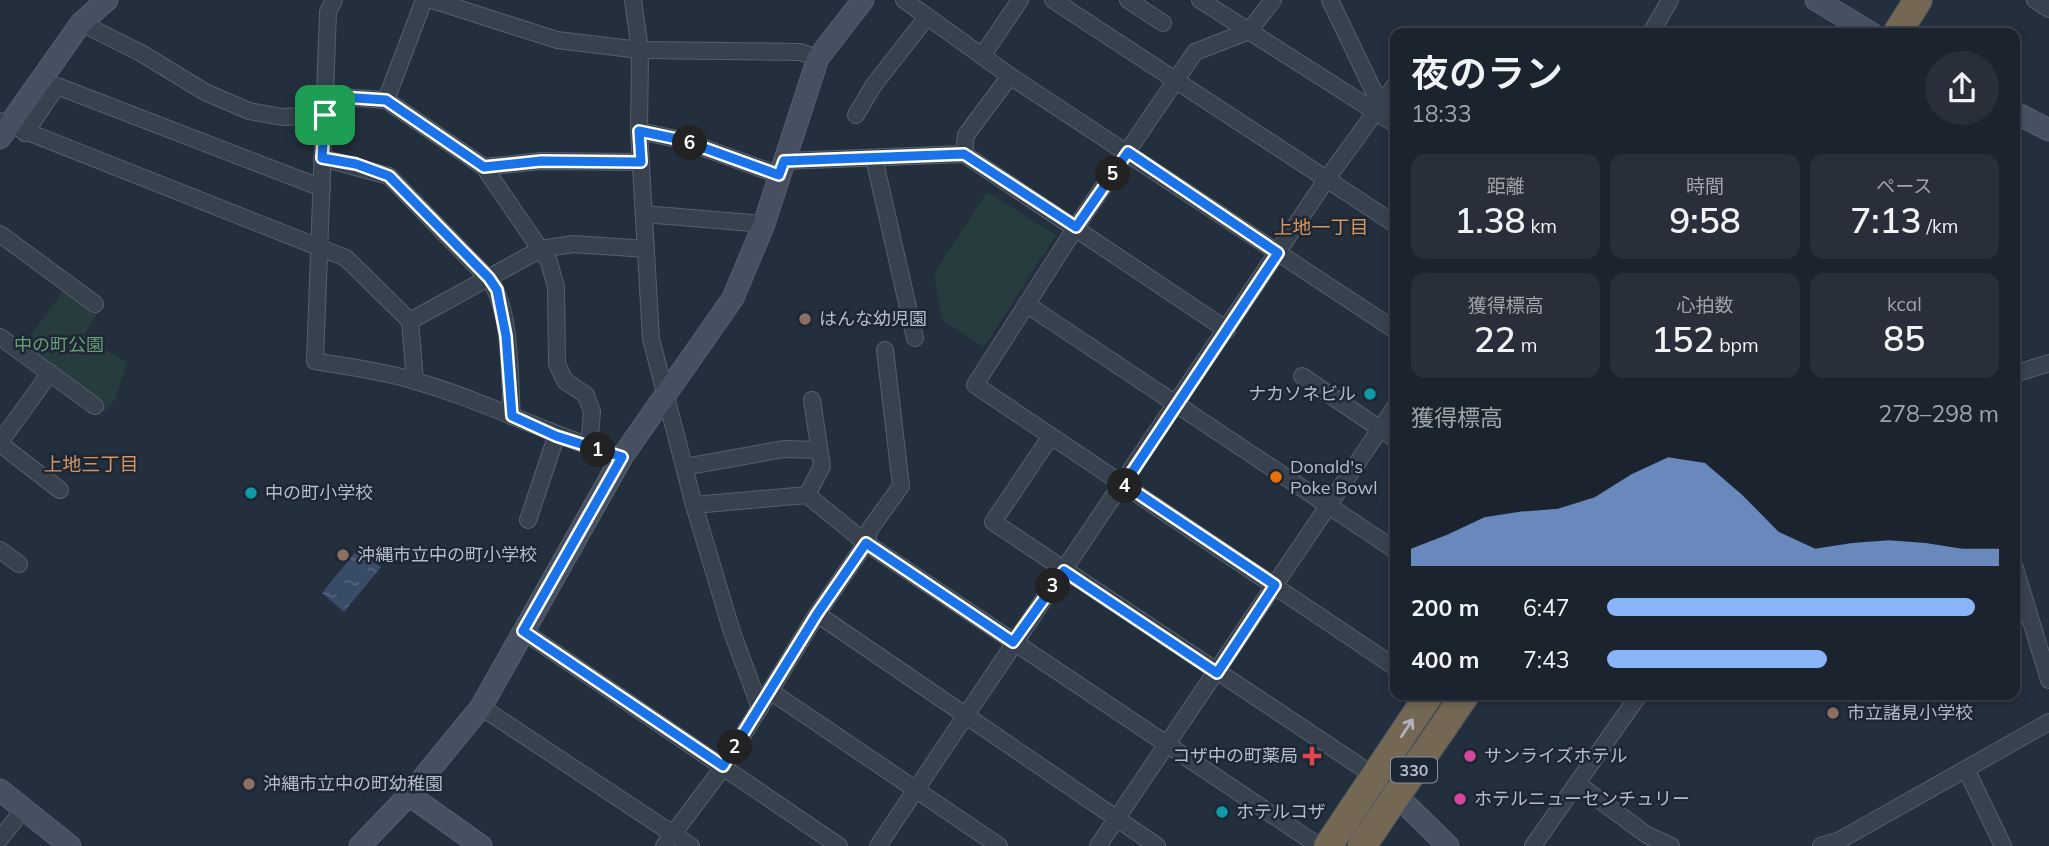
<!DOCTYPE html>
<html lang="ja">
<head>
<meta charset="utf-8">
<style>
	:root { --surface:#1b232e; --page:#282f3a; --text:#f1f3f6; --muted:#a0a4aa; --line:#39404a; --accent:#8ab4f8 }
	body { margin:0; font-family:Mulish,"Noto Sans JP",sans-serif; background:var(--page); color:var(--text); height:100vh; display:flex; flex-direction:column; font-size:26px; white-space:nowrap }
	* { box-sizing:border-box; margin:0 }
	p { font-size:23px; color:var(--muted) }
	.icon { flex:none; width:38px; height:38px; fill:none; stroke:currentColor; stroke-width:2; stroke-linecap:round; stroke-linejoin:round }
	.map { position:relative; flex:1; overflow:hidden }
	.details { position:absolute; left:1390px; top:28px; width:630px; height:672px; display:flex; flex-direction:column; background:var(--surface); border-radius:14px; box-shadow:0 4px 10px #0003,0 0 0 2px var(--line) }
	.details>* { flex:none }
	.pin { position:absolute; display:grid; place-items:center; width:60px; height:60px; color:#fff; margin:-30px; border-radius:14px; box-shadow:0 4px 10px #0006 }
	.km { position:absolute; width:35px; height:35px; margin:-18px; border-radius:50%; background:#222; color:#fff; font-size:19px; line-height:35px; text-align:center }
	.round { display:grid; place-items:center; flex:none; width:74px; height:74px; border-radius:37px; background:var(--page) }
	.headline { display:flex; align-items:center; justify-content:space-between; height:119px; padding:0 21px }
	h1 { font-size:38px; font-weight:600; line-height:52px }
	.figures { display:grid; grid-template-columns:repeat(3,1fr); gap:10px; height:119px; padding:7px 21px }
	.figures div { display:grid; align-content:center; border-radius:14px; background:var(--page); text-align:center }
	.figures b { font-size:35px; font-weight:600 }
	.figures small { font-size:19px; font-weight:400 }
	.figures p { font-size:19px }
	.chart { height:196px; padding:14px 21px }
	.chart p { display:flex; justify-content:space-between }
	.chart svg { width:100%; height:126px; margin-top:7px; fill:var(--accent); opacity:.7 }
	ul { padding:0 21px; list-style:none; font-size:23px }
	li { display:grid; grid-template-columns:112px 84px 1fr; align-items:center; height:52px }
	li i { height:18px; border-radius:9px; background:var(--accent) }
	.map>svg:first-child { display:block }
</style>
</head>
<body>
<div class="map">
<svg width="2049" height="846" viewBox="0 0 2049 846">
	<defs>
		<pattern id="water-ripples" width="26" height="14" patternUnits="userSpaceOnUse" patternTransform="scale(1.75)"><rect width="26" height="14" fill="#394c67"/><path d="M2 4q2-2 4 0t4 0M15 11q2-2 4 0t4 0" fill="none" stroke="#53647b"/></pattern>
	</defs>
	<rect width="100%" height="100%" fill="#242f3e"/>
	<g fill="#263c3f">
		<polygon points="987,192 1056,235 984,347 942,320 934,274"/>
		<polygon points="68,284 101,308 83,335 127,363 115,399 104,412 20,351"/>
	</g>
	<polygon fill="url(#water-ripples)" points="357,550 381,567 344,612 322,593"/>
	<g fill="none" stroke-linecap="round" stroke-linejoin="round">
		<g stroke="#565f6c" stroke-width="18">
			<g id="street">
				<path d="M334,0L328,12L315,361C348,367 383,371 415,381C486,401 551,436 622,457"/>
				<polyline points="432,0 557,40 640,50 800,52 818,58"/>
				<polyline points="633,0 640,50 639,131 651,339 694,505 732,632 760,708"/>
				<polyline points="904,0 1010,76 1395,330"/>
				<polyline points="1053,0 1395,224"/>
				<polyline points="1128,0 1163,23"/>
				<polyline points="1200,0 1395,124"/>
				<polyline points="1273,0 1249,31 1195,52 1076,227 975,385 1395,667"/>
				<polyline points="1330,0 1375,94 1376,111"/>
				<polyline points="2035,0 2049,9"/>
				<polyline points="81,23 141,53 205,92 249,111 282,117 325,115"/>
				<polyline points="1651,33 1670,0"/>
				<polyline points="982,56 1020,0"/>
				<polyline points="326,96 386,100 424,0"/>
				<polyline points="386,100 484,167 549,262 556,287 557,364 565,381 586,395 592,412 589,447"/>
				<polyline points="856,115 873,86 927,17"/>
				<polyline points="0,121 346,258 410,321 415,381"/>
				<polyline points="639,131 682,140 779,175"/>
				<polyline points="25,133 57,86 322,188"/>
				<polyline points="964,154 966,135 1010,76"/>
				<path d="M322,158L389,176L489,279C512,311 509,376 512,416"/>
				<polyline points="874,158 915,338"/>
				<polyline points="784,161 964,154 1227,330"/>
				<polyline points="484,167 541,161 641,162"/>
				<polyline points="644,214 764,224"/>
				<polyline points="0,234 95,304"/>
				<polyline points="1026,304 1395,550"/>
				<polyline points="410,321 541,249 573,244 646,249"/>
				<polyline points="0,337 95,406"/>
				<polyline points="2014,374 2049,363"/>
				<polyline points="1302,376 1395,439"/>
				<polyline points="1051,436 993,522 1376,777"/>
				<polyline points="0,442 50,373"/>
				<polyline points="0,444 60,490"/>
				<polyline points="684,467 784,449 819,450"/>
				<polyline points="807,495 822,466 812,400"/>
				<polyline points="694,505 807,495 866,543 1319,846"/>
				<polyline points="528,520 556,437"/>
				<polyline points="0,550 19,564"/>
				<polyline points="2014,565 2049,680"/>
				<polyline points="817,614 1157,846"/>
				<polyline points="523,631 839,846"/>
				<polyline points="770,691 999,846"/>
				<polyline points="481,707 691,846"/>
				<polyline points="1966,769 2003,846"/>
				<polyline points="1579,785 1647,835 1671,846"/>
				<polyline points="0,839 24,809"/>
				<polyline points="664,846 724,766 817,614 866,543 870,529 901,486 885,350"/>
				<polyline points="878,846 1326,180 1395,85"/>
				<polyline points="1098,846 1395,407"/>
				<polyline points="1533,846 1639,695"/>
				<polyline points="1821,846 1840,840 2049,722"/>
			</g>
		</g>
		<g stroke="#565f6c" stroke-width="23">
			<g id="secondary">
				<polyline points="1816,0 1871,33"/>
				<polyline points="2014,112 2049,130"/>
				<polyline points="0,138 81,23 107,0"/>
				<polyline points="1387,786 1448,846"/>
				<polyline points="0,790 70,846"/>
				<polyline points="409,795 481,846"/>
				<polyline points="360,846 409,795 481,707 622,457 733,298 764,224 818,58 863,0"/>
			</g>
		</g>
		<g stroke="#434c59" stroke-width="30">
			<g id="highway">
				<polyline points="1897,33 1918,0"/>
				<polyline points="1328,846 1429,695"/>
				<polyline points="1362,846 1465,695"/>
			</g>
		</g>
		<use href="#street" stroke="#38414e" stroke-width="16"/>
		<use href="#secondary" stroke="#465061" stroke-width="21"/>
		<use href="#highway" stroke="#746855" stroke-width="28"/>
	</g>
	<defs><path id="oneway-shaft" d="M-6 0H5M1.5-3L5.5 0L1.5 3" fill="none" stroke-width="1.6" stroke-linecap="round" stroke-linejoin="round" transform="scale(1.75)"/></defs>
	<use stroke="#aeb4bd" href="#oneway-shaft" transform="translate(1407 728) rotate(-57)"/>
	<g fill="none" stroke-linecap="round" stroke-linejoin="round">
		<g stroke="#fff" stroke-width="14">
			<polygon id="route" points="326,96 386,100 484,167 541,161 641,162 639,131 682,140 779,175 784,161 964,154 1076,227 1128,152 1278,253 1124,484 1275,585 1217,673 1064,571 1013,642 866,543 817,614 723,766 523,631 622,457 556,436 512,416 506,336 497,290 489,278 389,176 356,164 322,158"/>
		</g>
		<use href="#route" stroke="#1a73e8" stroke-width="9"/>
	</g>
	<g fill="#8d6e63" stroke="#1d2633" stroke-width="2.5">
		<circle cx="805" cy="319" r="7"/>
		<circle cx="343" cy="555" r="7"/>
		<circle cx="1833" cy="713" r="7"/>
		<circle cx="249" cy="784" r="7"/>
	</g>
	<g fill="#0f9aa8" stroke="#1d2633" stroke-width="2.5">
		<circle cx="1370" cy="394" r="7"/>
		<circle cx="251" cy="493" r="7"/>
		<circle cx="1222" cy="812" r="7"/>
	</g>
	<circle fill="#e8710a" stroke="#1d2633" stroke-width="2.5" cx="1276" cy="477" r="7"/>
	<path fill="#e0444e" stroke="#1d2633" stroke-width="2.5" d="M1308.5 745.5h7v7h7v7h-7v7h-7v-7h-7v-7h7z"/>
	<g fill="#d1479c" stroke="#1d2633" stroke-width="2.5">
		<circle cx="1470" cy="756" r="7"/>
		<circle cx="1460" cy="799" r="7"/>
	</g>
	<g text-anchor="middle" stroke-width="5" stroke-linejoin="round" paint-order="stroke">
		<rect fill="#1d2633" stroke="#878f9c" stroke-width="2" x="1391" y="757.5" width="46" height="25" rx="5"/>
		<g font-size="16" font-weight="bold" fill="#b4bcc9">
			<text x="1414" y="776">330</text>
		</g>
		<g font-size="18" fill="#b4bcc9" stroke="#1d2633" text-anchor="start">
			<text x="819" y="325">はんな幼児園</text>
			<text x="1356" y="400" text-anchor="end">ナカソネビル</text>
			<text x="1290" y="473">Donald's<tspan x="1290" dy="21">Poke Bowl</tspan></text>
			<text x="265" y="499">中の町小学校</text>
			<text x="357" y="561">沖縄市立中の町小学校</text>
			<text x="1847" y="719">市立諸見小学校</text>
			<text x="1298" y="762" text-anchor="end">コザ中の町薬局</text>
			<text x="1484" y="762">サンライズホテル</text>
			<text x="263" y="790">沖縄市立中の町幼稚園</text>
			<text x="1474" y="805">ホテルニューセンチュリー</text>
			<text x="1236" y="818">ホテルコザ</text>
		</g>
		<g font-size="18" fill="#6b9a76" stroke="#1d2633">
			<text x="59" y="351">中の町公園</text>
		</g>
		<g font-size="19" fill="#d59563" stroke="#1d2633">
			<text x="1321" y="234">上地一丁目</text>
			<text x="91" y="471">上地三丁目</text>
		</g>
	</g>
</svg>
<div class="pin" style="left:325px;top:115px;background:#1e9e55"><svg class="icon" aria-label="arrive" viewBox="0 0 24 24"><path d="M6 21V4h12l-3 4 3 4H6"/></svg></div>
<b class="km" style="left:598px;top:450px">1</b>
<b class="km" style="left:735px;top:747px">2</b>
<b class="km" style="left:1053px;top:586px">3</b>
<b class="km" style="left:1125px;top:486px">4</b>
<b class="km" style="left:1113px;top:174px">5</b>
<b class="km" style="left:690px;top:143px">6</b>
<section class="details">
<div class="headline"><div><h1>夜のラン</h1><p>18:33</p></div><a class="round"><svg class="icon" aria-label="share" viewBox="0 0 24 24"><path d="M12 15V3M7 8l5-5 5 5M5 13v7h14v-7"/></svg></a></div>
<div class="figures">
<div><p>距離</p><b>1.38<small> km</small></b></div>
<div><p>時間</p><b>9:58</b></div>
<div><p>ペース</p><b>7:13<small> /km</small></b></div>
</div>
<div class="figures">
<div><p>獲得標高</p><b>22<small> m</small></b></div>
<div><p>心拍数</p><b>152<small> bpm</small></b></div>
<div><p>kcal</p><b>85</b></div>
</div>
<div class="chart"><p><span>獲得標高</span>278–298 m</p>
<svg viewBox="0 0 160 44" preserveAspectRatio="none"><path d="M0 44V38L10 33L20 27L30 25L40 24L50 20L60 12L70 6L80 8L90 19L100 32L110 38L120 36L130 35L140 36L150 38L160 38V44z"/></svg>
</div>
<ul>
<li><b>200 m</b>6:47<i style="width:94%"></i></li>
<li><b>400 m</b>7:43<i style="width:56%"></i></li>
</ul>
</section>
</div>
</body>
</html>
